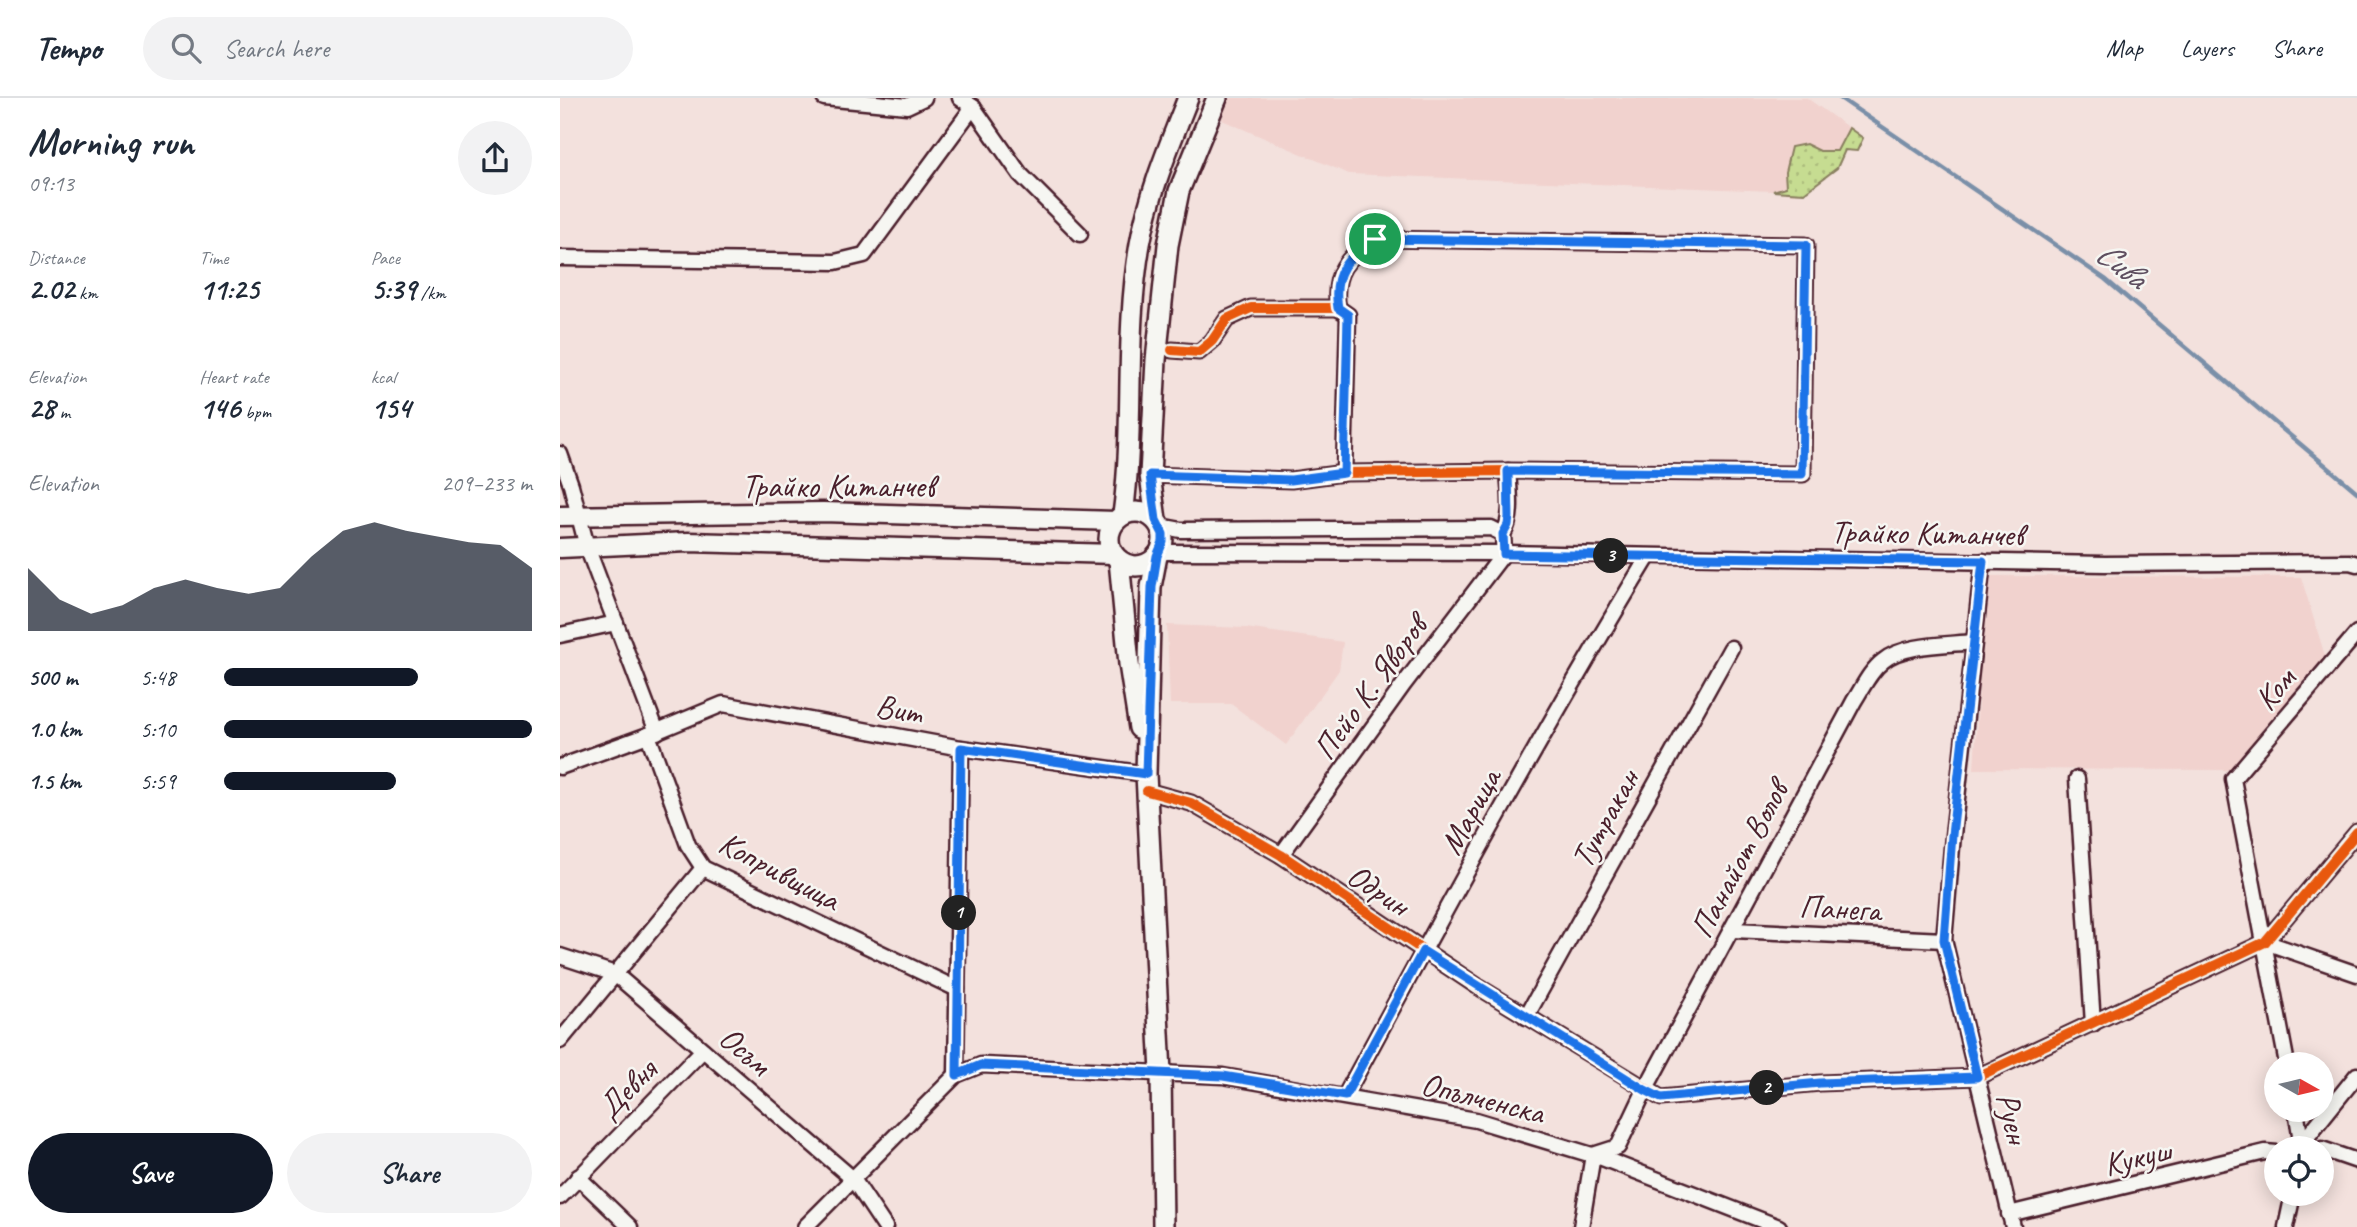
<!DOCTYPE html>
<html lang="en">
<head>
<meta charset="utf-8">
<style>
	:root { --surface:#fff; --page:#f2f2f3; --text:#1f2937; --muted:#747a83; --line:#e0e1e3; --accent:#111827 }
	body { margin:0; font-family:Caveat,sans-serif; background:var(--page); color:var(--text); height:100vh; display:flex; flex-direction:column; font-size:26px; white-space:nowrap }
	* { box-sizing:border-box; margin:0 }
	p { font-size:23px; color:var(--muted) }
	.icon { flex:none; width:38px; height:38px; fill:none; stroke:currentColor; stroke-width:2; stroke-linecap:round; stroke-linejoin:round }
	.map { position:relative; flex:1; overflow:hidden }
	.panel { display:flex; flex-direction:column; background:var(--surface); width:560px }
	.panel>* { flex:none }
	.needle { width:46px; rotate:98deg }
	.tools { position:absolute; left:1704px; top:954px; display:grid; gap:14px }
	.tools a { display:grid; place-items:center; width:70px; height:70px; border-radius:50%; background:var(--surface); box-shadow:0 4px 18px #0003; font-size:35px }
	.pin { position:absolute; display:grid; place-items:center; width:60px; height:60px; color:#fff; margin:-30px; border:4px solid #fff; border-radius:50%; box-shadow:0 2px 7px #0007 }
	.km { position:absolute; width:35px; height:35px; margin:-18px; border-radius:50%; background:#222; color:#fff; font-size:19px; line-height:35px; text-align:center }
	.round { display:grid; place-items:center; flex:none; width:74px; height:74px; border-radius:37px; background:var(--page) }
	.head { display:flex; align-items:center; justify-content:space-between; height:119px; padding:0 28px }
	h1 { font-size:38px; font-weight:700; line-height:52px }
	.stats { display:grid; grid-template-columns:repeat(3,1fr); gap:10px; height:119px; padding:7px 28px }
	.stats div { display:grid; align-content:center }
	.stats b { font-size:30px; font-weight:700 }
	.stats small { font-size:19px; font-weight:400 }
	.stats p { font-size:19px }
	.chart { height:196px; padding:14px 28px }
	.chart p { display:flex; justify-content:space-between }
	.chart svg { width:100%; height:126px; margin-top:7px; fill:var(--accent); opacity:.7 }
	.button { display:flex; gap:14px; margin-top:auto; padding:14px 28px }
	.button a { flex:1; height:80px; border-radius:42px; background:var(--accent); color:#fff; font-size:28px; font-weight:700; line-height:80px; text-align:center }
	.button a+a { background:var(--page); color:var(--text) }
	ul { padding:0 28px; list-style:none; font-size:23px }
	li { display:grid; grid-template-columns:112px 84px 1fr; align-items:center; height:52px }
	li i { height:18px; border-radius:9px; background:var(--accent) }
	header { display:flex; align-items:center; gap:42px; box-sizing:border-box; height:98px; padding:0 35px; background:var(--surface); border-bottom:2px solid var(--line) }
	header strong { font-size:33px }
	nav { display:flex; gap:38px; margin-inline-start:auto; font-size:24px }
	.search { width:490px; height:63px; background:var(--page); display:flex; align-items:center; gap:18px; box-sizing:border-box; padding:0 24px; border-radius:38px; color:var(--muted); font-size:26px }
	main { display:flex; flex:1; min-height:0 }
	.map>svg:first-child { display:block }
</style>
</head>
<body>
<header>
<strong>Tempo</strong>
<div class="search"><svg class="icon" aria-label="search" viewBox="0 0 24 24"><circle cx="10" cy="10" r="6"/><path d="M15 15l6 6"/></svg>Search here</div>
<nav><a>Map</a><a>Layers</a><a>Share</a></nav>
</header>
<main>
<section class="panel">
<div class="head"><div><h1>Morning run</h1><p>09:13</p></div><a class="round"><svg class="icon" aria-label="share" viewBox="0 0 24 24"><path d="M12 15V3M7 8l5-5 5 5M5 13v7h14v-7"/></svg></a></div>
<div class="stats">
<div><p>Distance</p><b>2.02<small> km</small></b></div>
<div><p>Time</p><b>11:25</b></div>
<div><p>Pace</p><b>5:39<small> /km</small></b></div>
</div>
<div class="stats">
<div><p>Elevation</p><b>28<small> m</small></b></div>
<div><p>Heart rate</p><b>146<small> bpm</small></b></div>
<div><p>kcal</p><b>154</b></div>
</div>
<div class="chart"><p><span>Elevation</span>209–233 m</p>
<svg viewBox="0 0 160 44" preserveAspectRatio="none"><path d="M0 44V22L10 33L20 38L30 35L40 29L50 26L60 29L70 31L80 29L90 18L100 9L110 6L120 9L130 11L140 13L150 14L160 22V44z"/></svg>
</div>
<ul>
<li><b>500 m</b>5:48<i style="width:63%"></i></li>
<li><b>1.0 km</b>5:10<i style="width:100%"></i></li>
<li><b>1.5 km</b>5:59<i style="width:56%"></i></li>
</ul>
<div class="button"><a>Save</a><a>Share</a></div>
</section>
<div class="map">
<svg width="1797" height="1129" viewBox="0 0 1797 1129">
	<defs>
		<pattern id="grass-dots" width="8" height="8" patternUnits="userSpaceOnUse" patternTransform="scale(1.75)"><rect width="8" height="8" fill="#c6dc91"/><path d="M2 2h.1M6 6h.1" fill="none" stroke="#acbc7d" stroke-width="1.8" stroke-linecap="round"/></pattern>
	</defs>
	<rect width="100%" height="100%" fill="#f3e1dd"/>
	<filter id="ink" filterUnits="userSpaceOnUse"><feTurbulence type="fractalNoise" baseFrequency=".0143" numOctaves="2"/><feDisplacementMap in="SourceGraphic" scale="14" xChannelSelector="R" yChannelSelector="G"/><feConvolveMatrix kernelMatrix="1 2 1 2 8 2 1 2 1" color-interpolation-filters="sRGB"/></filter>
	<g filter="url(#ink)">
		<g fill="#f1d2ce">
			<polygon points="667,0 1247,0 1303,40 1297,53 1285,52 1277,70 1244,95 1232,96 1213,93 789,76 662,22"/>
			<polygon points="1431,478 1741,479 1765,558 1671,672 1414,671 1419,588"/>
			<polygon points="607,527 686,530 783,544 779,572 726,647 671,606 610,606"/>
		</g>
		<polygon fill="url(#grass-dots)" stroke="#887e5e" stroke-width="2" points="1289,30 1303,40 1297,53 1285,52 1277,70 1244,95 1213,93 1226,89 1225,74 1231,49 1246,46 1260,53 1277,53"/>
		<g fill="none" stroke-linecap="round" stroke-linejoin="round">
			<polyline stroke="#7a8fa8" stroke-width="4.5" points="1280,0 1545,181 1797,394"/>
			<g stroke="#4a1f2b" stroke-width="19">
				<g id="minor">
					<polyline points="264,0 347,8 364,0"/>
					<polyline points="400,0 413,9 460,76 520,136"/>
					<polyline points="0,160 275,164 304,157 413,9"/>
					<polyline points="778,210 788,217 784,375"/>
					<polyline points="0,356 11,387 27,449 97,634"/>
					<path d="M590,377L731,382L784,375L948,373L1243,376L1246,147L815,141C787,159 772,175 778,210H691L667,221L652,243L639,254L612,252"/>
					<polyline points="600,428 621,432 931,430 943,436 944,455"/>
					<path d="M943,436C954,418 949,393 948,373"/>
					<polyline points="600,454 944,455 1545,466 1790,464 1797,466"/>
					<polyline points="1423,463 1393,737 1384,842 1453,1129"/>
					<polyline points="0,537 56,525"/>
					<polyline points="88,637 128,747 143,770 397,891"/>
					<polyline points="0,669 88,637 163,606 401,650 586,676"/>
					<polyline points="1517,681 1533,926"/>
					<polyline points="587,693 631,705 721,757 917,888 1101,1000 1260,985 1417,979 1705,844 1797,734"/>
					<polyline points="721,757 844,586 944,455"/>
					<polyline points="1173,832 1384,842"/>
					<polyline points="1705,844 1797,876"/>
					<polyline points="0,858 55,876 293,1081 325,1129"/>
					<polyline points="966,919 1171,550"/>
					<polyline points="0,943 143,770"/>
					<polyline points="1727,966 1673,681 1797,535"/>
					<polyline points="396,977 401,650"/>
					<path d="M785,998C883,816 981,635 1088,459"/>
					<polyline points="1736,1012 1742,1049"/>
					<polyline points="1735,1050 1743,1044 1797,977"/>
					<polyline points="1762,1051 1797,1063"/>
					<polyline points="18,1079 70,1129"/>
					<polyline points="0,1099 143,952"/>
					<polyline points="1449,1116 1705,1054 1717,1055"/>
					<polyline points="245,1129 396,977 421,967 663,978 916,1022 1042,1060 1219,1129"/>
					<path d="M1021,1129L1033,1057L1058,1049L1085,992L1294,603C1303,589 1310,573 1323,563C1343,546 1388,547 1413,544"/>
					<polyline points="1726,1129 1733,1096"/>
				</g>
			</g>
			<g stroke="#4a1f2b" stroke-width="23">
				<g id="tertiary">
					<polyline points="0,418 263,414 556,423"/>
					<polyline points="0,450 128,444 554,456"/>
				</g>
			</g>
			<g stroke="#4a1f2b" stroke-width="24">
				<g id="secondary">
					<circle cx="576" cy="441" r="27"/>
					<path d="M563,417C575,328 564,236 580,146C589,95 609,48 628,0"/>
					<polyline points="596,422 590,377 596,262 608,147 619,93 657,0"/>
					<polyline points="597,458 591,489 586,676 601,975 603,1129"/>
					<polyline points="559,462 569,566 579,630"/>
				</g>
			</g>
			<use href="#minor" stroke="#f6f6f2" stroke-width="14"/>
			<use href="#tertiary" stroke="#f6f6f2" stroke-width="18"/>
			<use href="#secondary" stroke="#f6f6f2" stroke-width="19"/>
			<g stroke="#f6f6f2" stroke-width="15">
				<g id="cycleway">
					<path d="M590,377L731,382L784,375L948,373L1243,376L1246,147L815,141C787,159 772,175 778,210H691L667,221L652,243L639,254L612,252"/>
					<polyline points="587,693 631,705 721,757 917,888 1101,1000 1260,985 1417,979 1705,844 1797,734"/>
				</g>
			</g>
			<use href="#cycleway" stroke="#e8590c" stroke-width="10"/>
		</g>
	</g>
	<g fill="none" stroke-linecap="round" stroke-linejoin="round" filter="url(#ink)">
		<g stroke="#fff" stroke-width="14">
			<path id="route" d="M815,141L1246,147L1242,376L948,373L949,419L948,427L943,436L944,456L1423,463L1392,737L1384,842L1417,979L1260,985L1101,1000L1085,992L863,853L785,998L663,978L421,967L397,977L401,650L586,676L592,489L597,458L603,444V436L596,422L590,377L731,382L784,375L788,217L778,210C772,175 787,159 815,141Z"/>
		</g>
		<use href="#route" stroke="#1a73e8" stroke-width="9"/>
	</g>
	<g text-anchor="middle" stroke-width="5" stroke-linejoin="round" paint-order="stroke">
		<g font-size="33" fill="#4a1f2b" stroke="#f6f6f2">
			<text x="278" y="399">Трайко Китанчев</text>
			<text transform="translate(1367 434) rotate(1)" y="12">Трайко Китанчев</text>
			<text transform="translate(809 589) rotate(-54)" y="12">Пейо К. Яворов</text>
			<text transform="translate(1714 590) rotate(-50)" y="12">Ком</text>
			<text transform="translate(339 610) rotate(10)" y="12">Вит</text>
			<text transform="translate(909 713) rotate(-61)" y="12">Марица</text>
			<text transform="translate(1044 720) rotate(-61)" y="12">Тутракан</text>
			<text transform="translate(1178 761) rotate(-62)" y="12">Панайот Волов</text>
			<text transform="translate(220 772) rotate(28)" y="12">Копривщица</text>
			<text transform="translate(819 791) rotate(34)" y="12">Одрин</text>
			<text transform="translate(1280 809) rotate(3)" y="12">Панега</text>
			<text transform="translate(186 952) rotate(41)" y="12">Осъм</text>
			<text transform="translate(66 990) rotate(-45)" y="12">Девня</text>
			<text transform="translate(923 999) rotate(14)" y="12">Опълченска</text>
			<text transform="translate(1454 1020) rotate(77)" y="12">Руен</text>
			<text transform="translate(1577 1058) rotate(-14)" y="12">Кукуш</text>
		</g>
		<g font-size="35" font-style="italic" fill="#5e4e5f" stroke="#f6f6f2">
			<text transform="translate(1562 166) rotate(38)" y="12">Сива</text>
		</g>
	</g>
</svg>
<div class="tools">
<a><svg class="needle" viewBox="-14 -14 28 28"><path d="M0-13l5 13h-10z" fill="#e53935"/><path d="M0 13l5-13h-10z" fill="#747a83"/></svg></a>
<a><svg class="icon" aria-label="locate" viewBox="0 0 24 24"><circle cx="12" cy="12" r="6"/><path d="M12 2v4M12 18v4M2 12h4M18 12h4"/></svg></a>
</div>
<div class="pin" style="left:815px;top:141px;background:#1e9e55"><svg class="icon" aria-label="arrive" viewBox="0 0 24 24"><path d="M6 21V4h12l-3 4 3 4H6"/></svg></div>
<b class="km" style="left:399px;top:815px">1</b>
<b class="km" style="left:1207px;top:990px">2</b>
<b class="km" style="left:1051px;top:458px">3</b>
</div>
</main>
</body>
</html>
